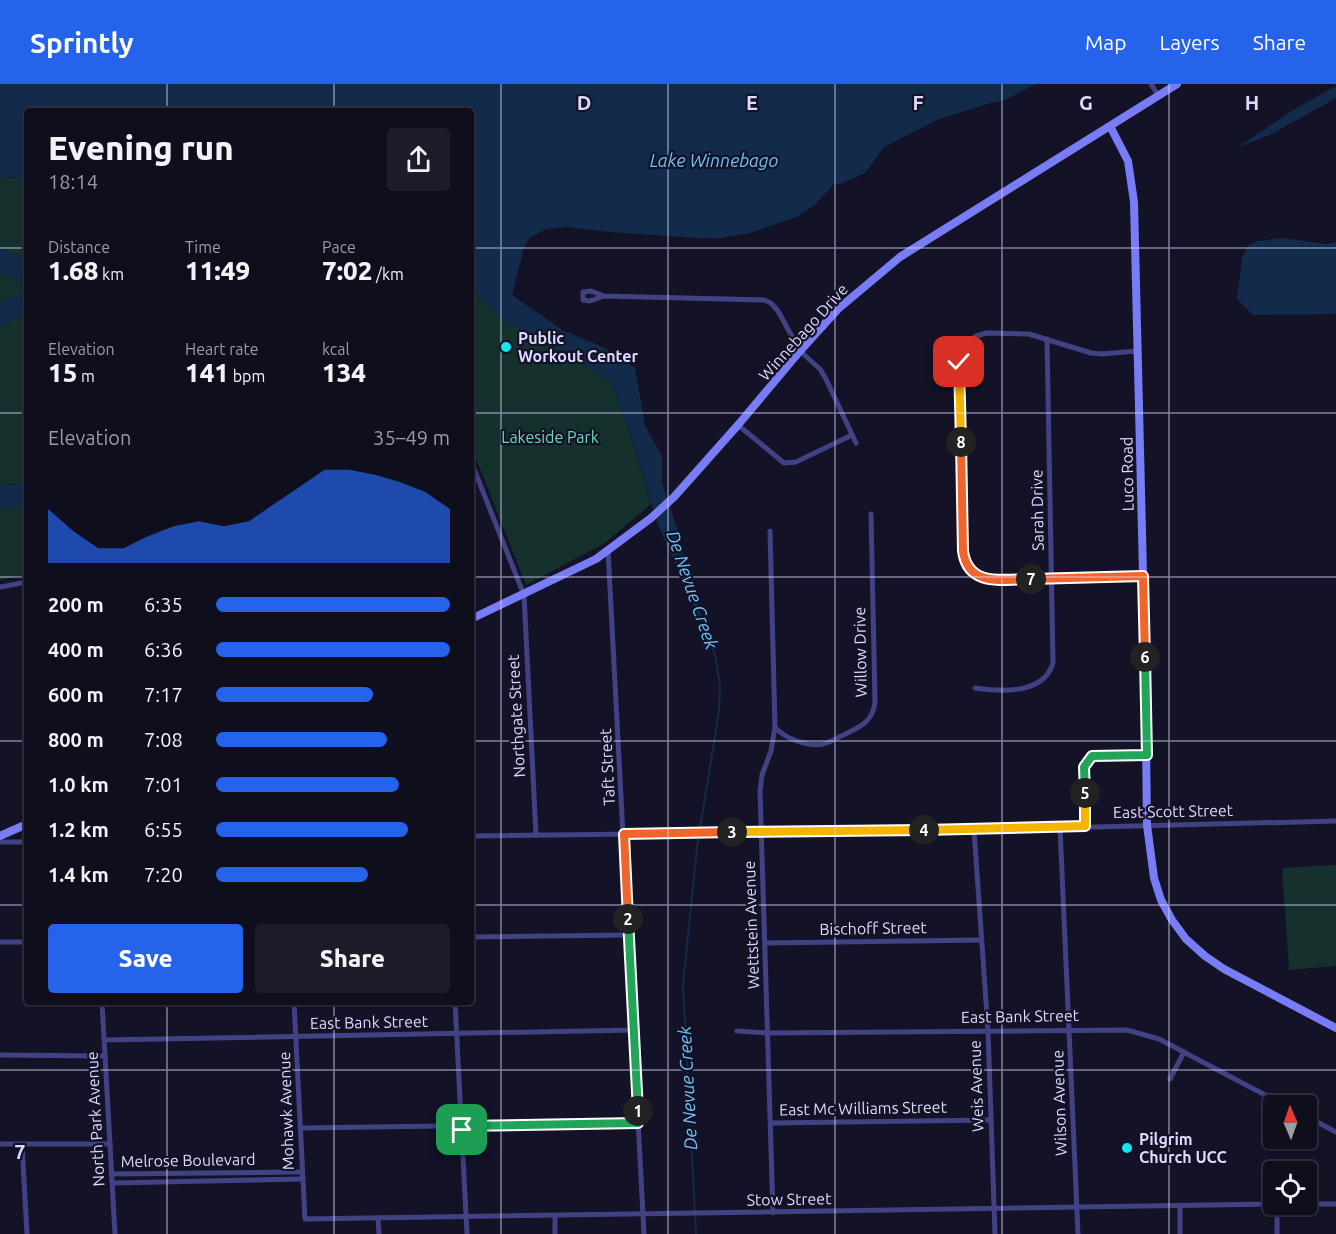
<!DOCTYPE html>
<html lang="en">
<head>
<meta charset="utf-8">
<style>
	:root { --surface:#0f0e1d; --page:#1d1c2a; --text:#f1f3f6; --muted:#9b9ca4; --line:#2f2e3b; --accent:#2563eb }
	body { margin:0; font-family:Ubuntu,sans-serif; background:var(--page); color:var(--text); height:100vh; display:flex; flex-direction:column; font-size:22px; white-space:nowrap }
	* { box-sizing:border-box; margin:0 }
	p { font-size:20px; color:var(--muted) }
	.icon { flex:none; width:33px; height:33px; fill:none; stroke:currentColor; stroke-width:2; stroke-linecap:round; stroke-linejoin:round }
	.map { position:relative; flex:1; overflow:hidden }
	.details { position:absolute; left:24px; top:24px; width:450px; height:897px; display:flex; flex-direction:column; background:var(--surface); border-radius:6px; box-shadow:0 2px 4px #0004,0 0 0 2px var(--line) }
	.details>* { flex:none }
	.needle { width:39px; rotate:358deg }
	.fabs { position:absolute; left:1263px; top:1011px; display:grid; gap:12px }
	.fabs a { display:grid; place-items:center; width:54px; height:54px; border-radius:6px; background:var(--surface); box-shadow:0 2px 4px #0004,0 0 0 2px var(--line); font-size:30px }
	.pin { position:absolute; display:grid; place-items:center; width:51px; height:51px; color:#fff; margin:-26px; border-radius:12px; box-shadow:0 3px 9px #0006 }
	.km { position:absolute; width:30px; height:30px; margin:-15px; border-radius:50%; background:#222; color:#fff; font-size:16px; line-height:30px; text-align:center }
	.round { display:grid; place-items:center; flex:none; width:63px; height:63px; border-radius:6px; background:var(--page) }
	.headline { display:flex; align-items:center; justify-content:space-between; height:102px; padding:0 24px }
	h1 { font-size:33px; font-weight:800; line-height:45px }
	.figures { display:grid; grid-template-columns:repeat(3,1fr); gap:9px; height:102px; padding:6px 24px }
	.figures div { display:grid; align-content:center }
	.figures b { font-size:26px; font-weight:800 }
	.figures small { font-size:16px; font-weight:400 }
	.figures p { font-size:16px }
	.chart { height:168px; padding:12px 24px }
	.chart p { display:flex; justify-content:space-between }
	.chart svg { width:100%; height:108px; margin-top:6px; fill:var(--accent); opacity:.7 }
	.primary-button { display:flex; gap:12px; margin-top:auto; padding:12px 24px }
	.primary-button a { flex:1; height:69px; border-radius:6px; background:var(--accent); color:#fff; font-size:24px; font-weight:800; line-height:69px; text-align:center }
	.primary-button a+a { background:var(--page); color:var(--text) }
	ul { padding:0 24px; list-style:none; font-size:20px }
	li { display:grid; grid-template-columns:96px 72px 1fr; align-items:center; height:45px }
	li i { height:15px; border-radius:8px; background:var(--accent) }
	header { display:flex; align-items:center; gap:36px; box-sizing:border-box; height:84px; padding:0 30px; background:var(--accent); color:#fff }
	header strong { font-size:28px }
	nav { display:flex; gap:33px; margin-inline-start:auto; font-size:21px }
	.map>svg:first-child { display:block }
</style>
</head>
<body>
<header>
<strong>Sprintly</strong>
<nav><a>Map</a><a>Layers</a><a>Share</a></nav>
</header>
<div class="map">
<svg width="1336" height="1150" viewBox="0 0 1336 1150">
	<rect width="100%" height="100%" fill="#141227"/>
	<g fill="#15312e">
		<polygon points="0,93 27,94 27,180 18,172 0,164"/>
		<polygon points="0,189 19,196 23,210 0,217"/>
		<polygon points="471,203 474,209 504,236 577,276 611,298 628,342 651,420 605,459 526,501 477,377 471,369"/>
		<polygon points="23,230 26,232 27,398 24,400 0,401 0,242"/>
		<polygon points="27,421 27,490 0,496 0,425"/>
		<polygon points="1336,781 1336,882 1289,886 1282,784"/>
	</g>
	<g fill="#122b4b">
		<polygon points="0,0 1036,0 1005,16 987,20 937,36 884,63 865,89 840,100 834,100 815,121 796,133 750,149 719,154 697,154 609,148 567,143 547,145 530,153 524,164 512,211 564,247 601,262 621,273 635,284 645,342 662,372 662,399 680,453 683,473 711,562 658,441 628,342 611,298 577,276 504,236 474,209 471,203 471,27 27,27 27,94 0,93"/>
		<polygon points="1336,2 1336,14 1270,51 1238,63 1295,25"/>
		<polygon points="1282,154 1327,160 1336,158 1336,230 1253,231 1237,215 1242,174 1248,162 1257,157"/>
		<polygon points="0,164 18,172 27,180 27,239 26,232 23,230 0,242 0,217 23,210 19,196 0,189"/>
		<polygon points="27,398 27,421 0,425 0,401 24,400"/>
	</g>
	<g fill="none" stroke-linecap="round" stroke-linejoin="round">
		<polyline stroke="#122b4b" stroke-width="2" points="696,1150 683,901 697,763 719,627 720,601 715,571 711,560"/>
		<g stroke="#404283" stroke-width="5">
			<polyline points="1151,0 1158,11"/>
			<polyline points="604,212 591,207 583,208 583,216 590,217 604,212 764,216 771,219 778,227 800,267 820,285 826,295 856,359"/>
			<path d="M1138,267L1101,270L1091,269L1029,250L987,249L976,252L969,257L962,267L959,278L963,467C965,482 973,491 987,495L1143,492"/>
			<polyline points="738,341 784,379 796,378 852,351"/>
			<polyline points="471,381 474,385 524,511 536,751"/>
			<polyline points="770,447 775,643 771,667 762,691 760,707 773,1129"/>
			<polyline points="608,466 644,1150"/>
			<polyline points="0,503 27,498"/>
			<path d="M975,604C1002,608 1044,610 1053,579L1047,255"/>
			<path d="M775,643C785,655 808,663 823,660C829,659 835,655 841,652C858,644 874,638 875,617L871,430"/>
			<polyline points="1085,742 1084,684 1088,676 1098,671 1147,671"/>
			<polyline points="1060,743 1078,1150"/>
			<polyline points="974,746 988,946 995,1150"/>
			<polyline points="471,752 974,746 1336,737"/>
			<polyline points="0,758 27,758"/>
			<polyline points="471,853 629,851"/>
			<polyline points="0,858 27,858"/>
			<polyline points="766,859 981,856"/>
			<polyline points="102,918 115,1150"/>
			<polyline points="294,918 305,1135 1274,1120"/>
			<polyline points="455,918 467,1150"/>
			<polyline points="737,947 768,949 1127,946 1159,955 1286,1022"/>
			<polyline points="104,956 634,946"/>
			<polyline points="0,971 105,972"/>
			<polyline points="1170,995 1184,968"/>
			<polyline points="1306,1032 1336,1048"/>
			<polyline points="771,1039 991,1036"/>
			<polyline points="301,1044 638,1039"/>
			<polyline points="0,1060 110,1060"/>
			<polyline points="22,1060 27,1150"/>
			<polyline points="111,1090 302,1088"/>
			<polyline points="112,1099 302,1095"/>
			<polyline points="1277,1120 1277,1150"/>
			<polyline points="1306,1120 1336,1120"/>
			<polyline points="1180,1122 1180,1150"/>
			<polyline points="555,1132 555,1150"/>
			<polyline points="378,1134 379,1150"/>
		</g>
		<g stroke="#787df6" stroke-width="8">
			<polyline points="1110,42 1128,77 1134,118 1145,572 1147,741 1154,794 1161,816 1172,836 1186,855 1205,872 1224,885 1336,944"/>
			<polyline points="471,535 596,475 651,434 674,413 738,341 800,267 838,225 900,173 1177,0"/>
			<polyline points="0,752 27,740"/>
		</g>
	</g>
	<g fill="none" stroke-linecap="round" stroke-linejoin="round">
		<g stroke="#fff" stroke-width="12">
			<polyline id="split-1" points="462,1046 462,1042 638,1039 638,1027"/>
		</g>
		<g stroke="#fff" stroke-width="12">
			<polyline id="split-2" points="628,835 638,1027"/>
		</g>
		<g stroke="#fff" stroke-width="12">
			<polyline id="split-3" points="628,835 624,750 732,748"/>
		</g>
		<g stroke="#fff" stroke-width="12">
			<polyline id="split-4" points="732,748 924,746"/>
		</g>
		<g stroke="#fff" stroke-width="12">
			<polyline id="split-5" points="924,746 1085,742 1085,709"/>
		</g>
		<g stroke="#fff" stroke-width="12">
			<polyline id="split-6" points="1085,709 1084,683 1092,672 1147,671 1145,573"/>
		</g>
		<g stroke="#fff" stroke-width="12">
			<polyline id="split-7" points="1031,495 1143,492 1145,573"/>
		</g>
		<g stroke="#fff" stroke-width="12">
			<path id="split-8" d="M961,358L963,467C968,504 1004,495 1031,495"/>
		</g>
		<g stroke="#fff" stroke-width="12">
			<polyline id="split-9" points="959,278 961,358"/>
		</g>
		<use href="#split-1" stroke="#22a559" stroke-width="8"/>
		<use href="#split-2" stroke="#22a559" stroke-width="8"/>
		<use href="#split-3" stroke="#f0652b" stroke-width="8"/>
		<use href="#split-4" stroke="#f5b400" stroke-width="8"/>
		<use href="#split-5" stroke="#f5b400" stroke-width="8"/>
		<use href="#split-6" stroke="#22a559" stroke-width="8"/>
		<use href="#split-7" stroke="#f0652b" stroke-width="8"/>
		<use href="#split-8" stroke="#f0652b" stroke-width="8"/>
		<use href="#split-9" stroke="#f5b400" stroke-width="8"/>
	</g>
	<path fill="none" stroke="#dcdafd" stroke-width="1.5" stroke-opacity="0.55" d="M167,0V27M334,0V27M501,0V1150M668,0V1150M835,0V1150M1002,0V1150M1169,0V1150M0,164H27M471,164H1336M0,329H27M471,329H1336M0,493H27M471,493H1336M0,657H27M471,657H1336M0,821H27M471,821H1336M167,918V1150M334,918V1150M0,986H1336"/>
	<g fill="#13e8ef" stroke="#141227" stroke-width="2">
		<circle cx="506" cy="263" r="6"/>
		<circle cx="1127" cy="1064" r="6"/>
	</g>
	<g text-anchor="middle" stroke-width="4.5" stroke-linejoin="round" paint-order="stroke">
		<g font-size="16" fill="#dcdafd" stroke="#141227">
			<text transform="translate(803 248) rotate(-48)" y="6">Winnebago Drive</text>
			<text transform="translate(1127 390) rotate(-91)" y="6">Luco Road</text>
			<text transform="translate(1037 426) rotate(-91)" y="6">Sarah Drive</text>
			<text transform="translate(860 568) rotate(-91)" y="6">Willow Drive</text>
			<text transform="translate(516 632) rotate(-93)" y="6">Northgate Street</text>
			<text transform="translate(607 683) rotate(-93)" y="6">Taft Street</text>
			<text transform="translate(1173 727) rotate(-1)" y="6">East Scott Street</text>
			<text transform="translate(751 841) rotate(-92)" y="6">Wettstein Avenue</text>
			<text transform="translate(873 844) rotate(-1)" y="6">Bischoff Street</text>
			<text transform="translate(1020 932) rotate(-1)" y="6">East Bank Street</text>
			<text transform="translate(369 938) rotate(-1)" y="6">East Bank Street</text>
			<text transform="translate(976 1002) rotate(-92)" y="6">Weis Avenue</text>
			<text transform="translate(1059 1019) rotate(-92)" y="6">Wilson Avenue</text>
			<text transform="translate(863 1024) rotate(-1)" y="6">East Mc Williams Street</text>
			<text transform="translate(286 1027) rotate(-92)" y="6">Mohawk Avenue</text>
			<text transform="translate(95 1035) rotate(-93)" y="6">North Park Avenue</text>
			<text transform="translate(188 1076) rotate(-1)" y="6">Melrose Boulevard</text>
			<text transform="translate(789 1115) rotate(-1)" y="6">Stow Street</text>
		</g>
		<g font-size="16" font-weight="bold" fill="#dcdafd" stroke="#141227" text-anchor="start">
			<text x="518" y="260">Public<tspan x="518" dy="18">Workout Center</tspan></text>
			<text x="1139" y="1061">Pilgrim<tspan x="1139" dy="18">Church UCC</tspan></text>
		</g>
		<g font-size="16" fill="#6ad9b6" stroke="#141227">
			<text x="550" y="359">Lakeside Park</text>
		</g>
		<g font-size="18" font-style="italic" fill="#6fc0f5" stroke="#141227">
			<text x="714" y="83">Lake Winnebago</text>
			<text transform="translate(692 506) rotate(71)" y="6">De Nevue Creek</text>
			<text transform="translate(688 1004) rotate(-93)" y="6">De Nevue Creek</text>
		</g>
	</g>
	<g font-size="20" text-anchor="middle" font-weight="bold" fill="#dcdafd" stroke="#141227" stroke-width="4.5" stroke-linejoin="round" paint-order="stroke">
		<text x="584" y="26">D</text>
		<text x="752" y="26">E</text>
		<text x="918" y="26">F</text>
		<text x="1086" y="26">G</text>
		<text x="1252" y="26">H</text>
		<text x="20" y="1075">7</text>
	</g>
</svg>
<div class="fabs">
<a><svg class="needle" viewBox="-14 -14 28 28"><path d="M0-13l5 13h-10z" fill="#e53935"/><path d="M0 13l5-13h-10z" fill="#9b9ca4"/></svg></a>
<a><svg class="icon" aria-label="locate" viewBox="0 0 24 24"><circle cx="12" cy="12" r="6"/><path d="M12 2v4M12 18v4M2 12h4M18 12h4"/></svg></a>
</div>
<div class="pin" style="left:462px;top:1046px;background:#1e9e55"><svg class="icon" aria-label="arrive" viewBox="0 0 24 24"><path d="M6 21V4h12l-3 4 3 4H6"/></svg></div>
<div class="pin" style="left:959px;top:278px;background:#d93025"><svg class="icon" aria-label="check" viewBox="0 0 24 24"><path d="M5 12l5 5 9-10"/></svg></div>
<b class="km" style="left:638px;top:1027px">1</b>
<b class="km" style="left:628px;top:835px">2</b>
<b class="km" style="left:732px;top:748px">3</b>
<b class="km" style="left:924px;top:746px">4</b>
<b class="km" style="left:1085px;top:709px">5</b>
<b class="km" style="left:1145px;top:573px">6</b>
<b class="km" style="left:1031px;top:495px">7</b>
<b class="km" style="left:961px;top:358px">8</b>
<section class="details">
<div class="headline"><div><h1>Evening run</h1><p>18:14</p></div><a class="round"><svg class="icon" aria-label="share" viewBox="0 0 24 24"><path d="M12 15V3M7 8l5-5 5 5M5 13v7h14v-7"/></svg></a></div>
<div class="figures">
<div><p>Distance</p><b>1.68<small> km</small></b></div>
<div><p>Time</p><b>11:49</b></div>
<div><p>Pace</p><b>7:02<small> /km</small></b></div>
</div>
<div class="figures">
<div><p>Elevation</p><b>15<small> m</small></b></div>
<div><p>Heart rate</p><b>141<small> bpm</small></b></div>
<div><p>kcal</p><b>134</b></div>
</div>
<div class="chart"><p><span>Elevation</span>35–49 m</p>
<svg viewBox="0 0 160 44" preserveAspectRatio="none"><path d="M0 44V22L10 31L20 38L30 38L40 33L50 29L60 27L70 29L80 27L90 20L100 13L110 6L120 6L130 8L140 11L150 15L160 22V44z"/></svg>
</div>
<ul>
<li><b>200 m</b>6:35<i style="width:100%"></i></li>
<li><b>400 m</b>6:36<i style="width:100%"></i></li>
<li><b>600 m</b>7:17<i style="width:67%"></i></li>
<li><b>800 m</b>7:08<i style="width:73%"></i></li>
<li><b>1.0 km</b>7:01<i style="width:78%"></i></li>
<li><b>1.2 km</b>6:55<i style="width:82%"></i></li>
<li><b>1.4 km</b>7:20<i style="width:65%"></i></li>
</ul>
<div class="primary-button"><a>Save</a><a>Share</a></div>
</section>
</div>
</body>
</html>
